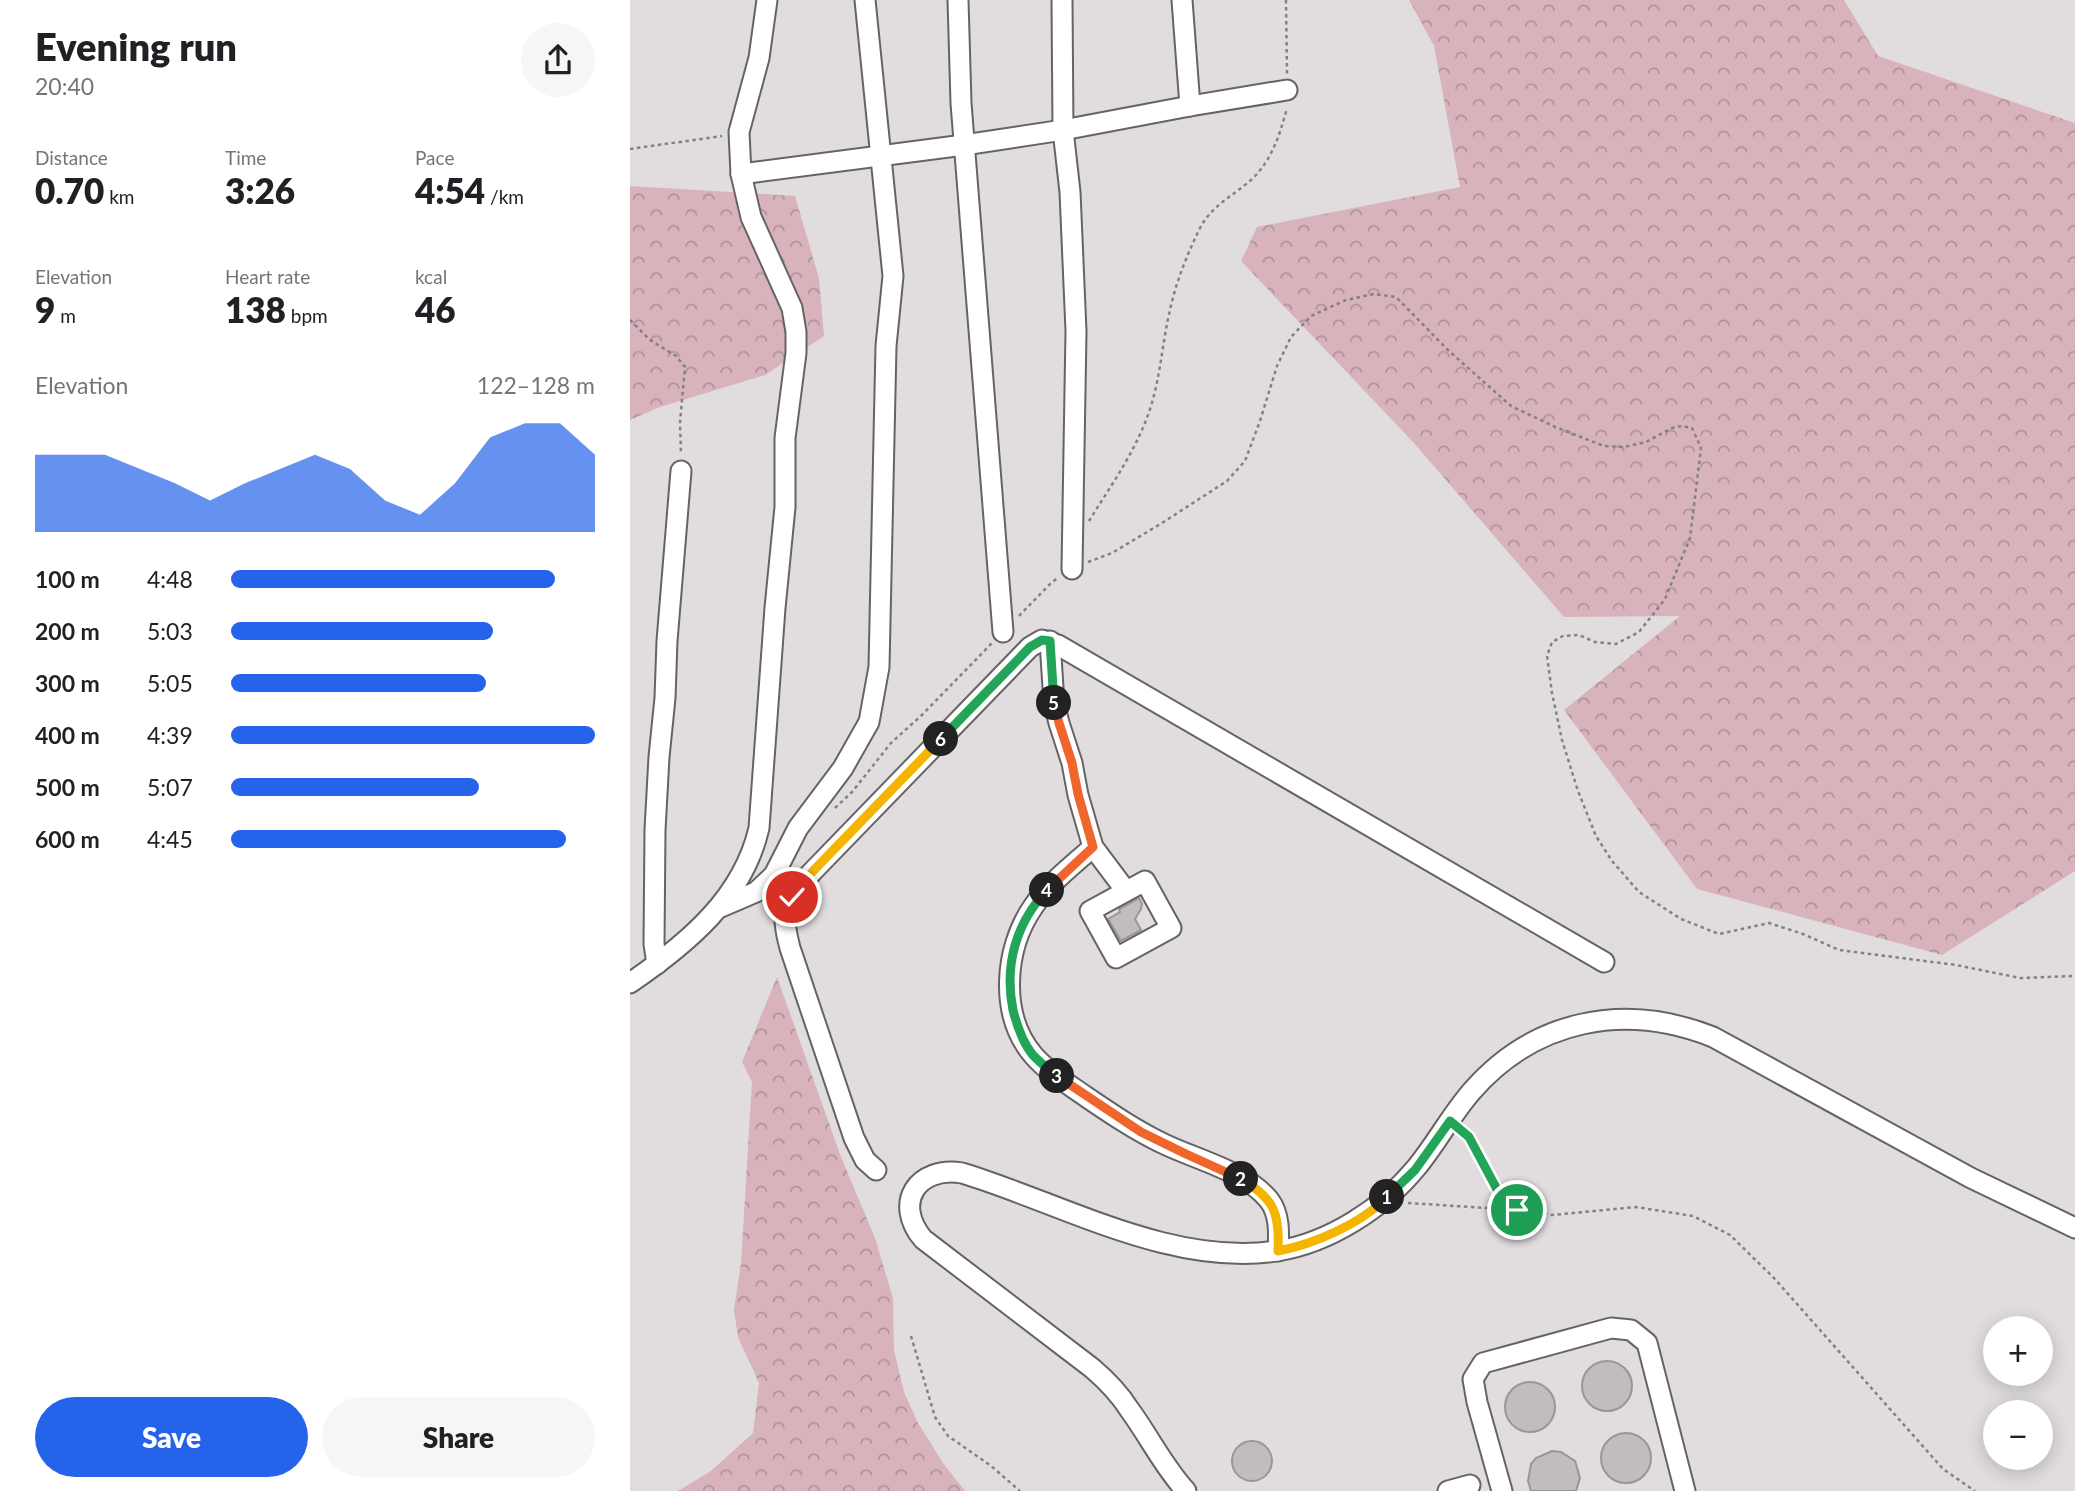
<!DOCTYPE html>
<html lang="en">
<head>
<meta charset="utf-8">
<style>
	:root { --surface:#fff; --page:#f6f6f6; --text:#202124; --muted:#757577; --accent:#2563eb }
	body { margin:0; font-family:Lato,sans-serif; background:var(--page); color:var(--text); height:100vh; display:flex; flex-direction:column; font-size:26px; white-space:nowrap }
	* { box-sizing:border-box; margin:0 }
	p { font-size:23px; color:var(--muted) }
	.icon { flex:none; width:38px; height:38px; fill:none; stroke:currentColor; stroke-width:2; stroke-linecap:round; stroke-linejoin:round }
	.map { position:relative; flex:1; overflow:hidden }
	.details { display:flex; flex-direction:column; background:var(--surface); width:630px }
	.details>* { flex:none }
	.controls { position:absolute; left:1353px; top:1316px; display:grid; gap:14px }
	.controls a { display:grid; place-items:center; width:70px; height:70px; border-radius:50%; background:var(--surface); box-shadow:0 4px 18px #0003; font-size:35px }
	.pin { position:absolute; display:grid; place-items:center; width:60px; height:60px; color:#fff; margin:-30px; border:4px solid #fff; border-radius:50%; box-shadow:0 2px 7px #0007 }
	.km { position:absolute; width:35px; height:35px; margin:-18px; border-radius:50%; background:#222; color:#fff; font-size:19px; line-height:35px; text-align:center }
	.round { display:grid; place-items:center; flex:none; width:74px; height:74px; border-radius:37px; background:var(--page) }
	.head { display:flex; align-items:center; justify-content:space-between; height:119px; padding:0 35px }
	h1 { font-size:38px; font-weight:800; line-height:52px }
	.stats { display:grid; grid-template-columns:repeat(3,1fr); gap:10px; height:119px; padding:7px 35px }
	.stats div { display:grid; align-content:center }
	.stats b { font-size:35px; font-weight:800 }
	.stats small { font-size:19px; font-weight:400 }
	.stats p { font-size:19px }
	.chart { height:196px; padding:14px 35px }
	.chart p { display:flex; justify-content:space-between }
	.chart svg { width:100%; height:126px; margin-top:7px; fill:var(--accent); opacity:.7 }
	.action { display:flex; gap:14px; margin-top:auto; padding:14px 35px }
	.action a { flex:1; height:80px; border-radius:42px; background:var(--accent); color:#fff; font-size:28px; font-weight:800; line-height:80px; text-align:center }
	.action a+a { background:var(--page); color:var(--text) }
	ul { padding:0 35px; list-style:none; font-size:23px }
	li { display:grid; grid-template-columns:112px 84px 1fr; align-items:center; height:52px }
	li i { height:18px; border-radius:9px; background:var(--accent) }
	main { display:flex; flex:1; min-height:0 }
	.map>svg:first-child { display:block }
</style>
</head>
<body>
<main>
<section class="details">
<div class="head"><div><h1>Evening run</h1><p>20:40</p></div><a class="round"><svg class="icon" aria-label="share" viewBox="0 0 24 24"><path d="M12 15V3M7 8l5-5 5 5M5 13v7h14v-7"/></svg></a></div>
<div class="stats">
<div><p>Distance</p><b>0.70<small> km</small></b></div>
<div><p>Time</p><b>3:26</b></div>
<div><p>Pace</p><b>4:54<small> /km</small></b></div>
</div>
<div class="stats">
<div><p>Elevation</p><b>9<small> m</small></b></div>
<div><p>Heart rate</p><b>138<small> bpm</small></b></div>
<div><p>kcal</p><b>46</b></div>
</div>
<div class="chart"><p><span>Elevation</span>122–128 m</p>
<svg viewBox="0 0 160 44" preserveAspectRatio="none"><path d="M0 44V17L10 17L20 17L30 22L40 27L50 33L60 27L70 22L80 17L90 22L100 33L110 38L120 27L130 11L140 6L150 6L160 17V44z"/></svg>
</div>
<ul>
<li><b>100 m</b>4:48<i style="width:89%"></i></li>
<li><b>200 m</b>5:03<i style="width:72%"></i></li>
<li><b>300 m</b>5:05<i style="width:70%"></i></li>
<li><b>400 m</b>4:39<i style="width:100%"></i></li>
<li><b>500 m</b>5:07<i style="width:68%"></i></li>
<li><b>600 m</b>4:45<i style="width:92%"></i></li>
</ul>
<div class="action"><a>Save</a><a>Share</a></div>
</section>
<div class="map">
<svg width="1445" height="1491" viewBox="0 0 1445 1491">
	<defs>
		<pattern id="forest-crowns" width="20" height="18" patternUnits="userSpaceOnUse" patternTransform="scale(1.75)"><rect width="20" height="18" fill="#d8b3bc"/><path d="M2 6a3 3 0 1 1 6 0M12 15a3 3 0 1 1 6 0" fill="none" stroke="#b0929a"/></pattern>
	</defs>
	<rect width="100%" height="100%" fill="#e1ddde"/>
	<g fill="url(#forest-crowns)">
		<polygon points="779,0 1214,0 1248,56 1445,123 1445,871 1312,955 1067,889 934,710 1050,616 934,617 784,443 611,261 627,227 830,187 804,46"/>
		<polygon points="0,186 165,196 189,278 194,336 135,375 30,407 0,420"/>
		<polygon points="147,977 211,1157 245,1238 263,1298 264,1350 274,1392 288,1423 313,1463 335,1491 48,1491 81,1471 123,1433 129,1383 108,1337 104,1310 111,1263 122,1082 112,1062"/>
	</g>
	<g fill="#c1bcbd" stroke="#9a9596" stroke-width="2">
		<polygon points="509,898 512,904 511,909 505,919 511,930 491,941 478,919 490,912 489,909"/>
		<circle cx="977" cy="1386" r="25"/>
		<circle cx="900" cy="1407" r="25"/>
		<circle cx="996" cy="1458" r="25"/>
		<circle cx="622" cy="1461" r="20"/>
		<polygon points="922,1451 931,1452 945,1461 950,1478 946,1491 901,1491 898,1481 901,1464 906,1458"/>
	</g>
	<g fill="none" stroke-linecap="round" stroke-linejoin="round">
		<g stroke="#666363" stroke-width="23">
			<g id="minor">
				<polyline points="328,0 331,103 373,632"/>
				<polyline points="432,0 433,130 440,192 446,331 442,569"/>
				<polyline points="552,0 560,106"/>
				<polyline points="111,174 334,145 433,130 560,106 657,90"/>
				<polyline points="420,641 424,703 429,723 442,763 448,795 463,847 496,891"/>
				<path d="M463,847C442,866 418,884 403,907C374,949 369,1016 404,1056C418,1072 438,1084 455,1096C480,1113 505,1130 532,1143C564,1159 616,1171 639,1200C650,1214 649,1234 648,1251"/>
				<polygon points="515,881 541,928 486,958 460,911"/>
				<polyline points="91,907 126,892 144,875 168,828 213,768 239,722 249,667 256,346 263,276 235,0"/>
				<polyline points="27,964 24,944 25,830 29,757 35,698 37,641 51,471"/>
				<path d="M0,983C57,944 113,898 129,828L145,608L155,507V438L166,353V332L162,308L121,217L111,174L109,132L129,58L137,0"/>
				<path d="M246,1170L235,1160L224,1138L160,948C149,907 156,900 183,871L400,647L412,640L428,645L974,962"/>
				<path d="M556,1491C533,1466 519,1436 499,1409C489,1393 476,1380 462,1368L293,1239C263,1203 287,1166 332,1173C431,1203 541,1267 647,1251C699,1243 753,1208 786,1168C806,1144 821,1115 842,1091C905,1019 995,1002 1083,1037L1341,1178L1445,1228"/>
				<polyline points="818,1491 840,1485"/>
				<polyline points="872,1491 847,1402 843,1379 853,1363 981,1328 1001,1330 1017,1343 1055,1491"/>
			</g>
		</g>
		<g stroke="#848182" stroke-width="2.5" stroke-dasharray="3.5 3.5" stroke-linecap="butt">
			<polyline points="656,0 657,74"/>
			<polyline points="0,149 92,136"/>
			<polyline points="0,320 20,340 46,356 55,367 50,422 51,454"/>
			<path d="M459,521C483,482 511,444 523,399C531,370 533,339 540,310C546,282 557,255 569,230C583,202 607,195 626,175C644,155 650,133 657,108"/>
			<polyline points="458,562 482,553 532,523 597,481 615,461 630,421 647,366 661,337 681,316 716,300 744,294 766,297 819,351 881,406 925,427 974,446 994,447 1016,442 1042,428 1052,426 1062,428 1071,448 1060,538 1035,599 1009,632 986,644 965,642 949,635 933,636 922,642 917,656 922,693 932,740 948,791 966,836 982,861 1009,892 1051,919 1089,934 1139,923 1173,934 1209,950 1326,965 1390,978 1445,976"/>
			<polyline points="389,616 421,583 429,577"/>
			<polyline points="205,808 222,792 261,743 293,714 362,643"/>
			<polyline points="832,1129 839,1137 870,1195 887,1210 922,1215 1006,1207 1063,1216 1100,1235 1144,1278 1313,1469 1345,1491"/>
			<polyline points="778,1203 887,1210"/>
			<polyline points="281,1336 305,1417 318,1436 360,1465 390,1491"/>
		</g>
		<use href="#minor" stroke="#fff" stroke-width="19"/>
	</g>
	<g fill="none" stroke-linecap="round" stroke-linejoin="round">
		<g stroke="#fff" stroke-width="14">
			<polyline id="split-1" points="757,1197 785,1170 820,1121 839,1137 870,1195 887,1210"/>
		</g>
		<g stroke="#fff" stroke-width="14">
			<path id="split-2" d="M611,1179C644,1198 650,1213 648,1251C684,1244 731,1224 757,1197"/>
		</g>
		<g stroke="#fff" stroke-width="14">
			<polyline id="split-3" points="427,1076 511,1132 556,1154 611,1179"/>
		</g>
		<g stroke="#fff" stroke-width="14">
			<path id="split-4" d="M417,890C386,923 374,965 383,1010C387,1026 392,1041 402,1054C409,1062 418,1069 427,1076"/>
		</g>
		<g stroke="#fff" stroke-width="14">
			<polyline id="split-5" points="417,890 463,847 448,794 442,763 429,723 424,703"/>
		</g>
		<g stroke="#fff" stroke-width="14">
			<polyline id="split-6" points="311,739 400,647 412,640 420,641 424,703"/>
		</g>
		<g stroke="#fff" stroke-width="14">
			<polyline id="split-7" points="162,897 183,871 311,739"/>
		</g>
		<use href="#split-1" stroke="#22a559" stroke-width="9"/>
		<use href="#split-2" stroke="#f5b400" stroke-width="9"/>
		<use href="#split-3" stroke="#f0652b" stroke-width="9"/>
		<use href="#split-4" stroke="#22a559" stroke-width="9"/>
		<use href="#split-5" stroke="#f0652b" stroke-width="9"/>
		<use href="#split-6" stroke="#22a559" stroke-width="9"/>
		<use href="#split-7" stroke="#f5b400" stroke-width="9"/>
	</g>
</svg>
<div class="controls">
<a>+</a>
<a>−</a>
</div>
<div class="pin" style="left:887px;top:1210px;background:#1e9e55"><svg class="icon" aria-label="arrive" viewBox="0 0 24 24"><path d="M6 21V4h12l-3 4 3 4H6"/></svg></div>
<div class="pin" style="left:162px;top:897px;background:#d93025"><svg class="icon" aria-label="check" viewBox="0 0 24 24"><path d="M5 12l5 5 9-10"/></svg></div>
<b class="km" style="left:757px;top:1197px">1</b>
<b class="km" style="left:611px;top:1179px">2</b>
<b class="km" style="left:427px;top:1076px">3</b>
<b class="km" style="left:417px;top:890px">4</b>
<b class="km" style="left:424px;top:703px">5</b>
<b class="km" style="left:311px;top:739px">6</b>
</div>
</main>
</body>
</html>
